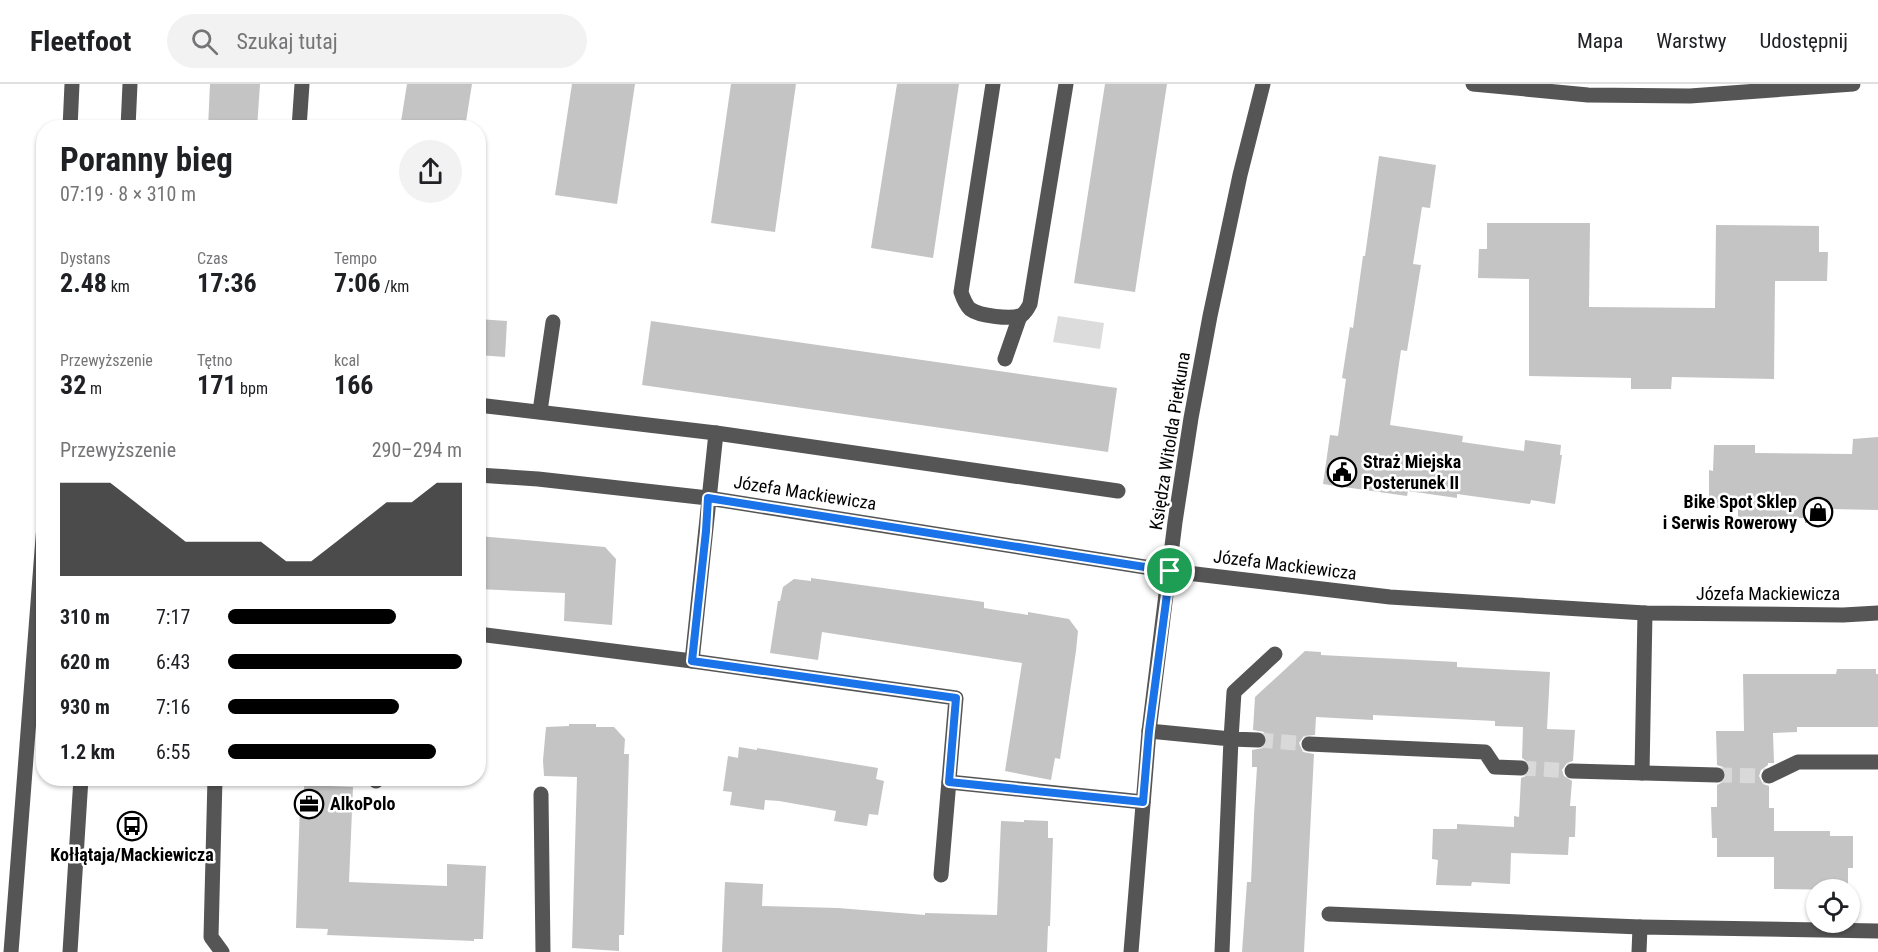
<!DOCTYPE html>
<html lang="pl">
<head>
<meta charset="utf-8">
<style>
	:root { --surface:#fff; --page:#f2f2f2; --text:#202124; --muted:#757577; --line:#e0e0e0; --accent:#000 }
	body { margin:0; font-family:"Roboto Condensed",sans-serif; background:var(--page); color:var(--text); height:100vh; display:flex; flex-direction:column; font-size:22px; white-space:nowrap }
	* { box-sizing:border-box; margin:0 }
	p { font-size:20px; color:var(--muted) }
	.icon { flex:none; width:33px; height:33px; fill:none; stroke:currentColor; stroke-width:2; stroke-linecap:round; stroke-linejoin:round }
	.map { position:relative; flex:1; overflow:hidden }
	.panel { position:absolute; left:36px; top:36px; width:450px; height:666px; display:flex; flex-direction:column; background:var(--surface); border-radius:24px; box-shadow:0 2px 4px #0004 }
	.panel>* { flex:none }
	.tools { position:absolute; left:1806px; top:795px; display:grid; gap:12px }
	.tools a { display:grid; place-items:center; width:54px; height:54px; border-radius:50%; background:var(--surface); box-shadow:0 2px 4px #0004; font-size:30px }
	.pin { position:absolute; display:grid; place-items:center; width:51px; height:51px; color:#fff; margin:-26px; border:3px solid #fff; border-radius:50%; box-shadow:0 2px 6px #0007 }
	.round { display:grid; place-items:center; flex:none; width:63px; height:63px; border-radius:32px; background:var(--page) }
	.overview { display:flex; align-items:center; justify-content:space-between; height:102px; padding:0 24px }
	h1 { font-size:33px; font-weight:700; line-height:45px }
	.figures { display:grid; grid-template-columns:repeat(3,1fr); gap:9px; height:102px; padding:6px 24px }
	.figures div { display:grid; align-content:center }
	.figures b { font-size:26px; font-weight:700 }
	.figures small { font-size:16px; font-weight:400 }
	.figures p { font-size:16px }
	.chart { height:168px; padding:12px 24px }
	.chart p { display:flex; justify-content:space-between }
	.chart svg { width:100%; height:108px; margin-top:6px; fill:var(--accent); opacity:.7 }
	ul { padding:0 24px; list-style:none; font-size:20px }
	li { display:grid; grid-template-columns:96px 72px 1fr; align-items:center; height:45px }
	li i { height:15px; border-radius:8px; background:var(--accent) }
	header { display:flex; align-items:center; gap:36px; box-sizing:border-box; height:84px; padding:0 30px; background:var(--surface); border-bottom:2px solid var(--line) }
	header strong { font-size:28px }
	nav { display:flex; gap:33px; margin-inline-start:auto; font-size:21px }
	.search { width:420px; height:54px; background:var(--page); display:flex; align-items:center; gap:15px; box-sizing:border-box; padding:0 21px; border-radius:33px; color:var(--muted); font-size:22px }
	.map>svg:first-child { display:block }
</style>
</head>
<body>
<header>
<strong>Fleetfoot</strong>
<div class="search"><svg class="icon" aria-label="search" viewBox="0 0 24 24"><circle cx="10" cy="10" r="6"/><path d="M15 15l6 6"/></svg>Szukaj tutaj</div>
<nav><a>Mapa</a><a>Warstwy</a><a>Udostępnij</a></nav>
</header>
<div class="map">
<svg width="1878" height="868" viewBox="0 0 1878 868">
	<rect width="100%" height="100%" fill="#fff"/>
	<polygon fill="#dcdcdc" points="1058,232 1104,239 1100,265 1053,258"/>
	<g fill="#c4c4c4">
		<polygon points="210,0 260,0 257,44 208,44"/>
		<polygon points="407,0 472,0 465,44 400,44"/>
		<polygon points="572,0 635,0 617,120 555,111"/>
		<polygon points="731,0 796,0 775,148 711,139"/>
		<polygon points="897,0 959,0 933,174 871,164"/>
		<polygon points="1105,0 1167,0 1135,208 1074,199"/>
		<polygon points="1379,72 1436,81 1430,124 1422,123 1413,180 1421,181 1407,267 1401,266 1390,341 1463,352 1462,358 1524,367 1525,356 1561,361 1560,371 1562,371 1555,420 1531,416 1530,420 1457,410 1457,414 1408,407 1407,412 1323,400 1330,351 1338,352 1346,295 1342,294 1350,243 1353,244 1363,172 1365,172"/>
		<polygon points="1487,139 1590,139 1589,223 1715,224 1716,141 1819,142 1819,168 1828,168 1827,197 1775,197 1774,295 1672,293 1671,305 1631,305 1631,294 1529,292 1529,195 1478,194 1479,165 1487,165"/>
		<polygon points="478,235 507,237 505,273 478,271"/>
		<polygon points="651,237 1117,304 1108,368 642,301"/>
		<polygon points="1878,353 1878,426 1830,425 1830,439 1805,439 1805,434 1738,434 1738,424 1709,424 1709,386 1713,387 1714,361 1755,361 1755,369 1852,370 1853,355"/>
		<polygon points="478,452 605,463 616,475 612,541 564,537 565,509 478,505"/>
		<polygon points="811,494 984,518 984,524 1028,531 1028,528 1069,535 1078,547 1076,567 1060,675 1055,674 1051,696 1005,687 1022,579 822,548 818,576 770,569 778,517 780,517 783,503 794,495 811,497"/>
		<polygon points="1305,567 1321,568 1321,571 1457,578 1457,583 1550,588 1547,645 1575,646 1573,677 1567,679 1562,686 1564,692 1572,697 1570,722 1576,722 1575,753 1569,753 1568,771 1511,769 1510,800 1472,798 1471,802 1436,801 1438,776 1432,775 1433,745 1457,745 1457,740 1514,743 1514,732 1519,733 1521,694 1526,692 1531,685 1529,679 1522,674 1523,643 1495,642 1495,637 1373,631 1373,636 1316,633 1315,651 1304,652 1299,659 1303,668 1314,670 1304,868 1242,868 1247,798 1251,798 1254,731 1257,683 1252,683 1252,666 1263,664 1268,657 1264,648 1253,646 1255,613"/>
		<polygon points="1837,585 1876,585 1876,590 1878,590 1878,643 1797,643 1797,648 1773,649 1774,679 1768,679 1768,681 1761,686 1759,692 1763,700 1769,702 1769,724 1774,724 1774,747 1830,747 1830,752 1853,752 1853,784 1848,784 1848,806 1774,805 1774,773 1717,773 1717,754 1712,754 1711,723 1717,723 1717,701 1725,697 1727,691 1723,683 1717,681 1716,647 1744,647 1743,590 1836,590"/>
		<polygon points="569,640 596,640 596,643 614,643 625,655 624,670 629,670 624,851 619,851 619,867 572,864 577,693 544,692 543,676 546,643 569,642"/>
		<polygon points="739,663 757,666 757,664 878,684 876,695 884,697 878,731 869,730 867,742 834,737 836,727 779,717 765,716 764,726 730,721 732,708 723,707 728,672 738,674"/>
		<polygon points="304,701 353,703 349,798 447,802 447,780 486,782 483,855 474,855 474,857 327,851 328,845 296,844 300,718 304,718"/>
		<polygon points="1024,736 1048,737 1048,754 1053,754 1050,842 1048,842 1047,868 722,868 725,798 763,800 762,822 838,824 925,831 925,829 997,831 1001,737 1024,738"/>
	</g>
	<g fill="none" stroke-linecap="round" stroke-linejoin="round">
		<g stroke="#d9d9d9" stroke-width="15" stroke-dasharray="15 8" stroke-linecap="butt">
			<polyline points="1258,656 1309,660"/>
			<polyline points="1521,684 1572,687"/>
			<polyline points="1717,691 1769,692"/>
		</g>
		<g stroke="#555" stroke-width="15">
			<path d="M993,0L961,208C963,214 965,220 970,225C979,232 1012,236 1022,231C1026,228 1028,224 1030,220L1066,0"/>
			<polyline points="1473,0 1588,11 1690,12 1853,0"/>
			<polyline points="70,44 72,0"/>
			<polyline points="128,44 130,0"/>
			<polyline points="299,44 302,0"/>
			<polyline points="1005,275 1020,232"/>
			<polyline points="478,321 716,349 1118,407"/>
			<polyline points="540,327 553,238"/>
			<polyline points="478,391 538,395 708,414 1170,487 1390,513 1645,529 1843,531 1878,529"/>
			<polyline points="478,550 692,577 956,614 941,791"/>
			<polyline points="692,577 716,349"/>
			<polyline points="1149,647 1231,655 1222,868"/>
			<polyline points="1258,656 1231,655 1234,608 1275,570"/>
			<polyline points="1309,660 1485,668 1495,683 1521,684"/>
			<polyline points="1572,687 1717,691"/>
			<polyline points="1642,689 1645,529"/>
			<polyline points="1769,692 1798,678 1878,678"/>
			<polyline points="215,694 211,853 222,868"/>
			<polyline points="376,697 376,694"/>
			<polyline points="949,698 1143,718"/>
			<polyline points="541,710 543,868"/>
			<polyline points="1329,830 1640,843"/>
			<polyline points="11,868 44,441"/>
			<polyline points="70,868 81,694"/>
			<polyline points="1131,868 1149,647 1175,438 1191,334 1210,232 1240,91 1263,0"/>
			<polyline points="1639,868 1640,843 1878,847"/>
		</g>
	</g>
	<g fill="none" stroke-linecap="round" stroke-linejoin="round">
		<g stroke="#fff" stroke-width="12">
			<polygon id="route" points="708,414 1170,487 1149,647 1143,718 949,698 956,614 692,577 706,447"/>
		</g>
		<use href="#route" stroke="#1a73e8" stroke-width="8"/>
	</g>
	<defs>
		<g id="civic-ring" transform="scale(1.5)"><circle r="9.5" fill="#fff" stroke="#000" stroke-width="1.5"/><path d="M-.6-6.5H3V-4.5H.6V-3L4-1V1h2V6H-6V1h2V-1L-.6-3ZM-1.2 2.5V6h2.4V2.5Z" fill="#000"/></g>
		<g id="shop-ring" transform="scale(1.5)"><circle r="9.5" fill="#fff" stroke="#000" stroke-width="1.5"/><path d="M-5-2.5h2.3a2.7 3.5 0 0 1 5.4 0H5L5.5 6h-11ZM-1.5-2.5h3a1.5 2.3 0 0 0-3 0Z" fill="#000"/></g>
		<g id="office-ring" transform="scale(1.5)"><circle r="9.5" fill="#fff" stroke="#000" stroke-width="1.5"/><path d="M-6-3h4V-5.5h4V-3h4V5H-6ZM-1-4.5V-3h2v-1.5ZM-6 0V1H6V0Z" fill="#000"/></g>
		<g id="bus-ring" transform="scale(1.5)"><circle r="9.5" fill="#fff" stroke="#000" stroke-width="1.5"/><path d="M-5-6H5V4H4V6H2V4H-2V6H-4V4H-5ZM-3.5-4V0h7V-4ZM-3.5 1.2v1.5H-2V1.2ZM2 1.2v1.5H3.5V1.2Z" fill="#000"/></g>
	</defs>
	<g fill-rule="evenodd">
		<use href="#civic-ring" x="1342" y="388"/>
		<use href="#shop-ring" x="1818" y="428"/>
		<use href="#office-ring" x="309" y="720"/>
		<use href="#bus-ring" x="132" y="742"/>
	</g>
	<g text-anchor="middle" stroke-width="5" stroke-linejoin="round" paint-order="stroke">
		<g font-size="18" fill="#000" stroke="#fff">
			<text transform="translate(1170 357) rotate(-81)" y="6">Księdza Witolda Pietkuna</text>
			<text transform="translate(805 409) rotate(9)" y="6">Józefa Mackiewicza</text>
			<text transform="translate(1285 481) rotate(7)" y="6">Józefa Mackiewicza</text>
			<text x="1768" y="516">Józefa Mackiewicza</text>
		</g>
		<g font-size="18" font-weight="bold" fill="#000" stroke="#fff" text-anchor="start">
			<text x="1363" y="384">Straż Miejska<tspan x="1363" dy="21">Posterunek II</tspan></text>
			<text x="1797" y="424" text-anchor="end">Bike Spot Sklep<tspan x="1797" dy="21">i Serwis Rowerowy</tspan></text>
			<text x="330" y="726">AlkoPolo</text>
			<text x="132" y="777" text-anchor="middle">Kołłątaja/Mackiewicza</text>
		</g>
	</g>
</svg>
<div class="tools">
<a><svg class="icon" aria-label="locate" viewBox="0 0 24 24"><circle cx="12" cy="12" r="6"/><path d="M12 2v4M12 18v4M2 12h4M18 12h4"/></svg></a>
</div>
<div class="pin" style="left:1170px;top:487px;background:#1e9e55"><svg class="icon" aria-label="arrive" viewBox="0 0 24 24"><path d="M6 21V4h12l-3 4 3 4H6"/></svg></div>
<section class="panel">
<div class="overview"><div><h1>Poranny bieg</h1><p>07:19 · 8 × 310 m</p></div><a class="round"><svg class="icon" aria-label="share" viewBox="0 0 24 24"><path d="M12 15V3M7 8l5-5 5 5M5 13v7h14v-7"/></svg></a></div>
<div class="figures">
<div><p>Dystans</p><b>2.48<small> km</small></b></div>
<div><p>Czas</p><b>17:36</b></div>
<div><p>Tempo</p><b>7:06<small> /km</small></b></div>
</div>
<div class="figures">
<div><p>Przewyższenie</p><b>32<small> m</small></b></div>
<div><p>Tętno</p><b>171<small> bpm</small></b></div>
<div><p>kcal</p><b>166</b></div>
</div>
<div class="chart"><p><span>Przewyższenie</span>290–294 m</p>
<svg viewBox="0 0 160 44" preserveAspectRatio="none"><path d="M0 44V6L10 6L20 6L30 14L40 22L50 30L60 30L70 30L80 30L90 38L100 38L110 30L120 22L130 14L140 14L150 6L160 6V44z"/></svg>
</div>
<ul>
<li><b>310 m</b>7:17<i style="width:72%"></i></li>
<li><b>620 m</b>6:43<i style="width:100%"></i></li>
<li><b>930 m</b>7:16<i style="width:73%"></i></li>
<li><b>1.2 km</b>6:55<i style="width:89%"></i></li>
</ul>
</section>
</div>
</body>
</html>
